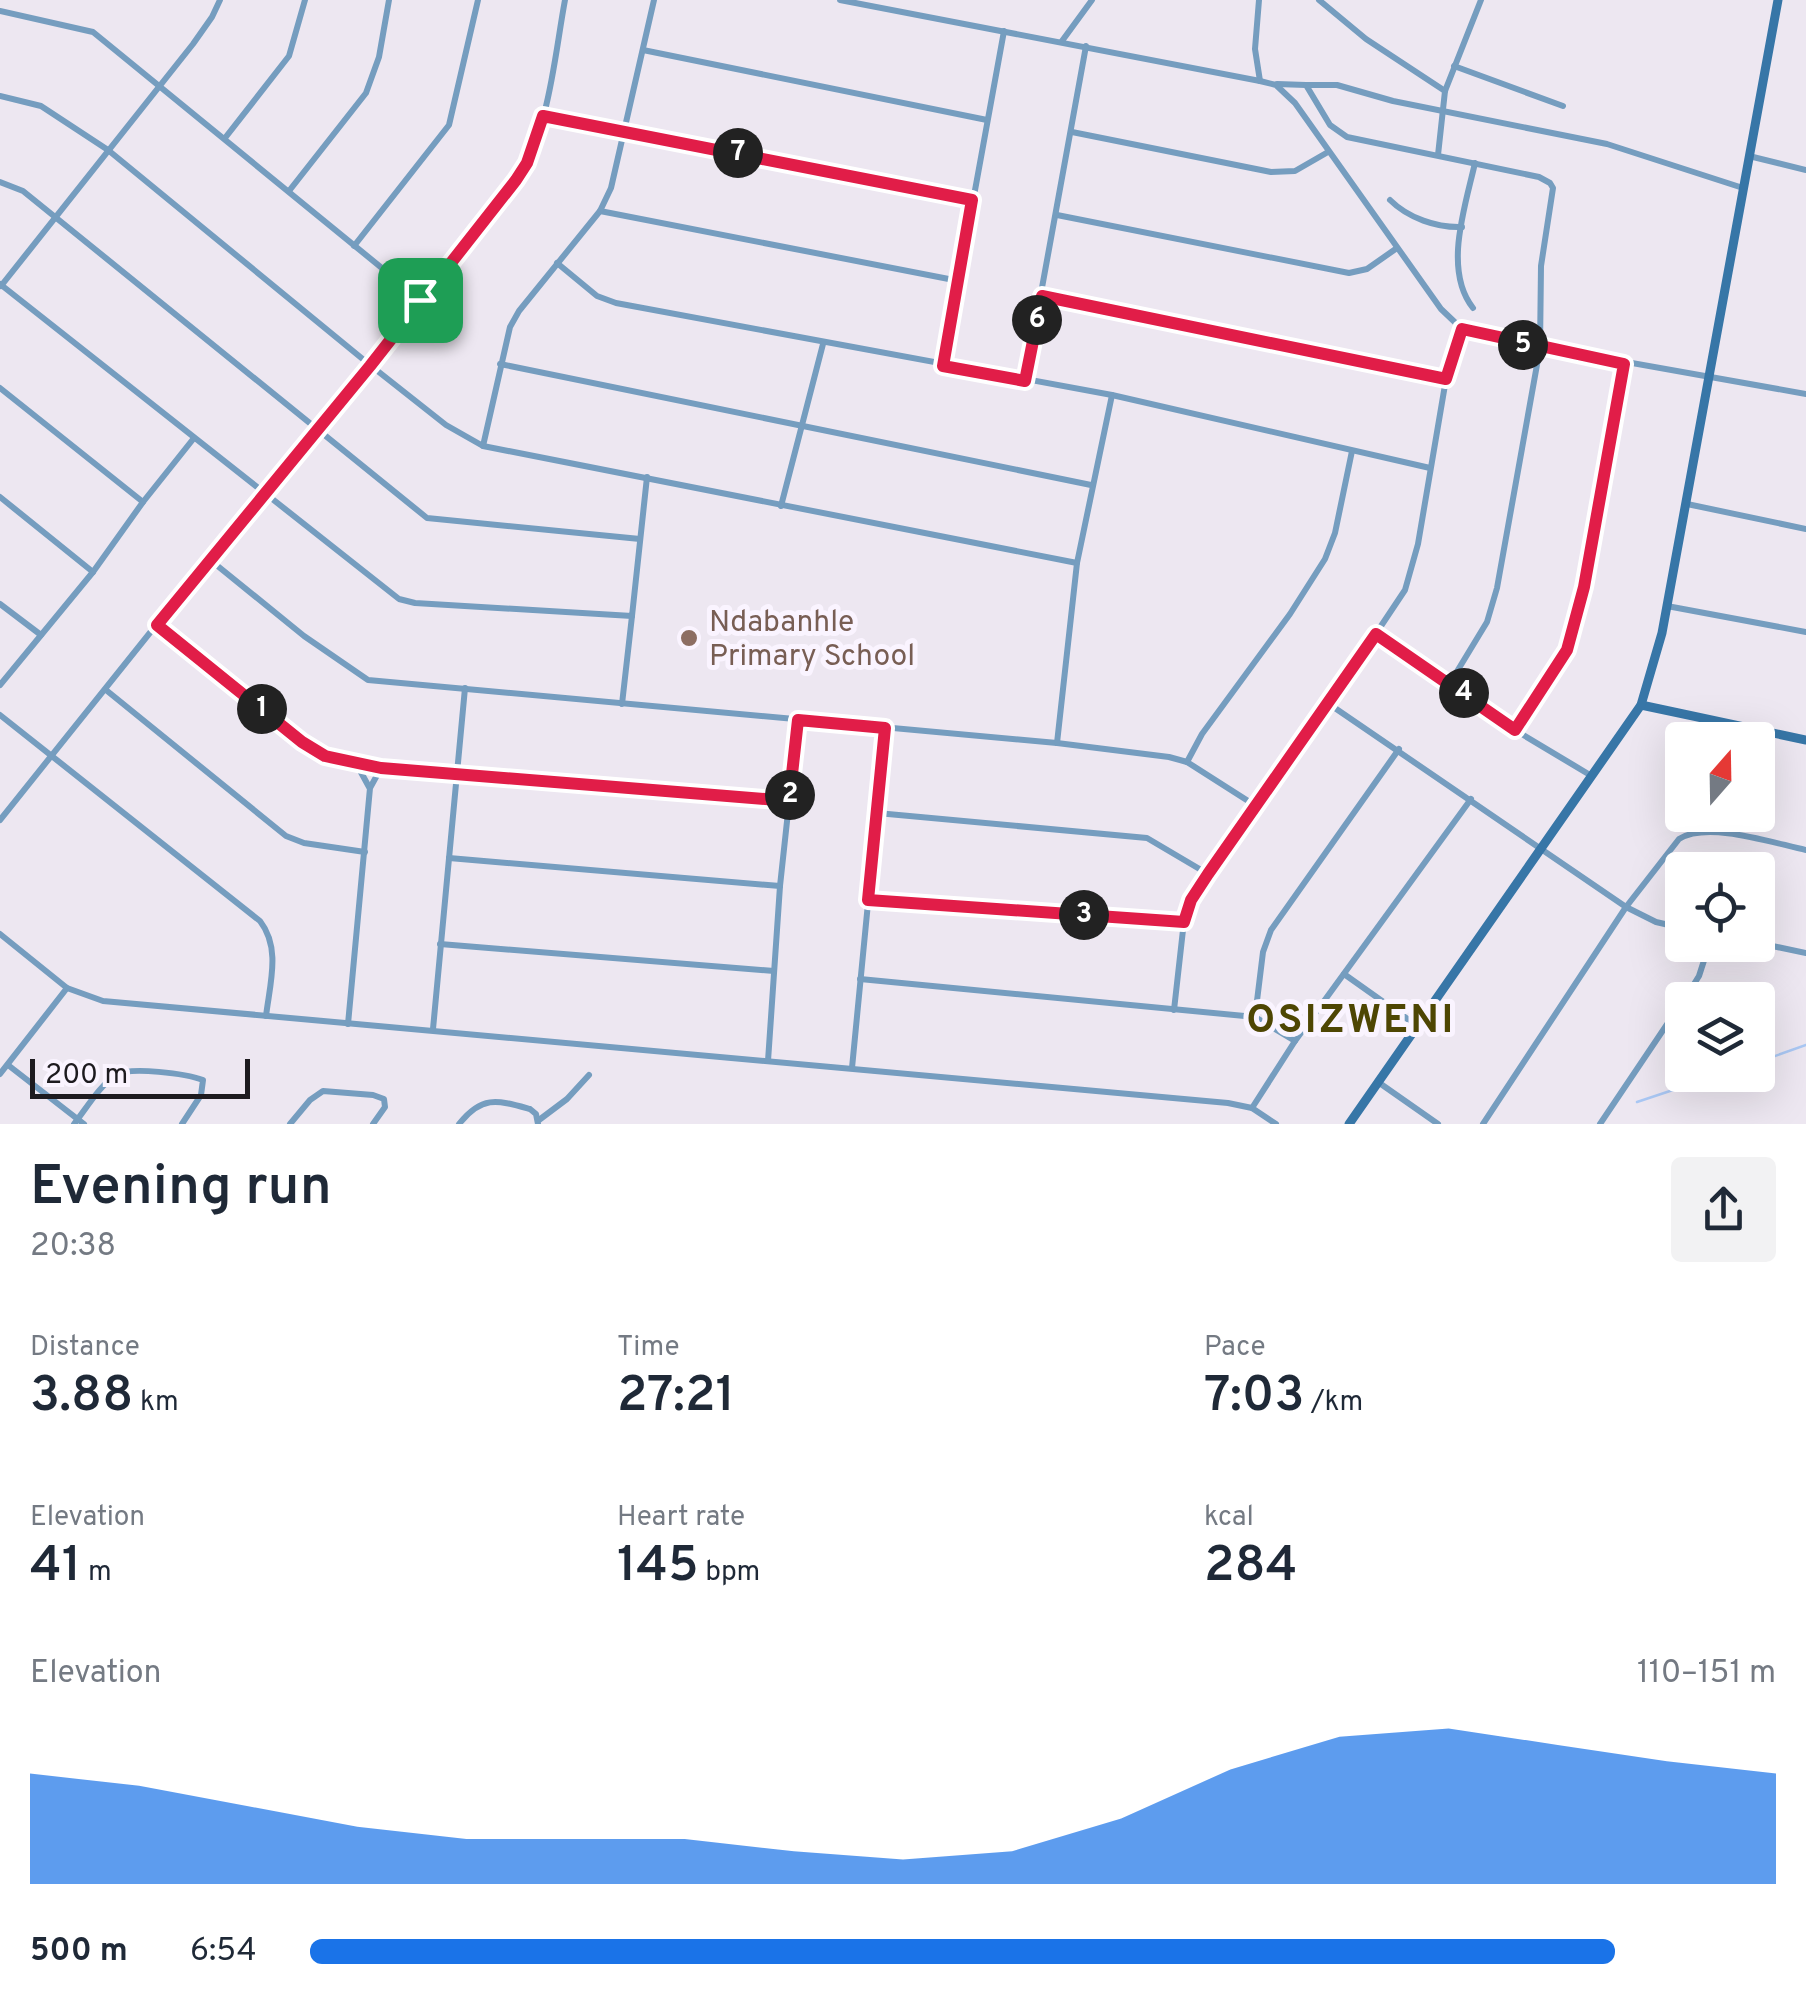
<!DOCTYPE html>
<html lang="en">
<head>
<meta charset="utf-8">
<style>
	:root { --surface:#fff; --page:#f2f2f3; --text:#1f2937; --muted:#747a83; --accent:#1a73e8 }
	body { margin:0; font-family:Overpass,sans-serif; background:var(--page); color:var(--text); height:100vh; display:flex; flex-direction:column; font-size:38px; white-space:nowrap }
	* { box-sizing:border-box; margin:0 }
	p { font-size:32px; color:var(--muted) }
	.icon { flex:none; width:55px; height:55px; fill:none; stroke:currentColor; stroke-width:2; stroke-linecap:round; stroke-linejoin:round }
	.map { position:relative; height:1124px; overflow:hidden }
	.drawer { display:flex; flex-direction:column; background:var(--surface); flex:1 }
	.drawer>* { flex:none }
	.needle { width:65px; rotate:20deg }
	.fabs { position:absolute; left:1665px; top:722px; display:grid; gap:20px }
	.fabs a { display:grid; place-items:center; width:110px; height:110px; border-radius:10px; background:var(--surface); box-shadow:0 10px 40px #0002; font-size:50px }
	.scale { position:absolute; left:30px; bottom:25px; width:220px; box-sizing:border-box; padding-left:10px; border:5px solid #1d1b1f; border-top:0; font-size:28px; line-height:35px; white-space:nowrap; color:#1d1b1f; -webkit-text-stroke:8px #faf4ff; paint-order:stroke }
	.pin { position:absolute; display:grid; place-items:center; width:85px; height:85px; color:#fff; margin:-42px; border-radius:20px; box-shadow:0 5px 15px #0006 }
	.km { position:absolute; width:50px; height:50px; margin:-25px; border-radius:50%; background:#222; color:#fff; font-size:28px; line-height:50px; text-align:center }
	.round { display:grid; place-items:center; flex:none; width:105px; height:105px; border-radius:10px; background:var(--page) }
	.head { display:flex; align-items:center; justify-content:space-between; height:170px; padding:0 30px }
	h1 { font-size:55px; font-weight:600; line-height:75px }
	.figures { display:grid; grid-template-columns:repeat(3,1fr); gap:15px; height:170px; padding:10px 30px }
	.figures div { display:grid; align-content:center }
	.figures b { font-size:50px; font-weight:600 }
	.figures small { font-size:28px; font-weight:400 }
	.figures p { font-size:28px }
	.chart { height:280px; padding:20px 30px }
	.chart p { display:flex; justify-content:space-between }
	.chart svg { width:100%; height:180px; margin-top:10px; fill:var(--accent); opacity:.7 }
	ul { padding:0 30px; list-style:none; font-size:32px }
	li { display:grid; grid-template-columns:160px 120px 1fr; align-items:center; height:75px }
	li i { height:25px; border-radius:12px; background:var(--accent) }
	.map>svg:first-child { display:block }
</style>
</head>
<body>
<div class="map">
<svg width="1806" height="1124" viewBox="0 0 1806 1124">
	<rect width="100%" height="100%" fill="#ede7f1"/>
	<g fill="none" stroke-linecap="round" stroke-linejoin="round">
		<g stroke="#aac8f4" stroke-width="2.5">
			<polyline points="1758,1062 1806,1045"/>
			<polyline points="1637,1102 1718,1075"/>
		</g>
		<g stroke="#759dbf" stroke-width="6">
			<polyline points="840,0 1260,81 1276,85 1295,103 1441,309 1462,329 1492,338 1806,394"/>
			<polyline points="1259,0 1255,49 1260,81"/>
			<polyline points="1319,0 1366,39 1445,91"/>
			<polyline points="0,11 93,32 421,300"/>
			<polyline points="1062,41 1092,0"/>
			<polyline points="643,50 987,120"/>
			<polyline points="1454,66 1563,106"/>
			<polyline points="1277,84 1306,85 1330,125 1347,137 1539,177 1550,183 1553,188 1541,266 1540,348 1497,588 1487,622 1450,683"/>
			<polyline points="1306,85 1337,85 1393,101 1607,144 1743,188"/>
			<polyline points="0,96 41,106 108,150 370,365 446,425 483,446 1077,563 1112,395"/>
			<polyline points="543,116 972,200"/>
			<polyline points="1072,132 1271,172 1295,171 1328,152"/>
			<polyline points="225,138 289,56 305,0"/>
			<polyline points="1438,155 1445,91 1481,0"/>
			<polyline points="1749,156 1806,170"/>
			<polyline points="0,182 23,191 427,518 640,539"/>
			<polyline points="289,191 366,93 379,57 389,0"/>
			<path d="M1390,200C1408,218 1437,228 1462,227"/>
			<polyline points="600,211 959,281"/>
			<polyline points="1057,215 1349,273 1367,269 1397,248"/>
			<polyline points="354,246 449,125 478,0"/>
			<polyline points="557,263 597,296 616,303 1112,395 1430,468"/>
			<polyline points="0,284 399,599 415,603 632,616 647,477"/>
			<polyline points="1,286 193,44 212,17 220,0"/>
			<polyline points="1042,297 1446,379"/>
			<path d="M1473,308C1443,270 1465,207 1475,163"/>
			<polyline points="500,364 1091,485"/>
			<polyline points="943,366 1004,31"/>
			<polyline points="1025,381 1086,46"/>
			<polyline points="0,388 143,502"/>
			<polyline points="483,446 510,327 519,311 600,211 611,188 654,0"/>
			<polyline points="0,497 93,572"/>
			<polyline points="1687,504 1806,529"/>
			<polyline points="781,506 823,344"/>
			<polyline points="209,559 304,636 368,680 1057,743 1169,757 1187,762 1256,806"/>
			<polyline points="0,604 41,635"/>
			<polyline points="1667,606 1806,632"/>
			<polyline points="157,625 302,742 337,760 381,768 789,801"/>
			<polyline points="1377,634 1515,730 1590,775"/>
			<polyline points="0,685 93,572 143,502 194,438"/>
			<polyline points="106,690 286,836 304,843 365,852"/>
			<polyline points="622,704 632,616"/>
			<polyline points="1329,704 1626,907 1656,922 1682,928"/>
			<path d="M0,715L260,921C281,948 270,983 266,1016"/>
			<polyline points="1515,730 1559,666 1571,635 1583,587 1624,364"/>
			<polyline points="1057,743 1077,563"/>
			<polyline points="1187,762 1202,734 1290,614 1325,559 1335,533 1352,451"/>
			<polyline points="357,765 369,787"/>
			<polyline points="877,813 1147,838 1208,874"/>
			<path d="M0,820L209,559L370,365L516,180C550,128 554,59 565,0"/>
			<polyline points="449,858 780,886"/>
			<polyline points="868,900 1184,921"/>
			<polyline points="0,934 67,988 103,1001 1228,1103 1252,1108 1276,1124"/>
			<polyline points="1758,943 1806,953"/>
			<polyline points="440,944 774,971"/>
			<polyline points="1344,974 1416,1025"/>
			<polyline points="860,979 1255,1017 1295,1041"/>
			<polyline points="1684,1000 1699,976 1709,945"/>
			<polyline points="1174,1010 1184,921 1191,899 1329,704 1405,590 1418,544 1446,379 1462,329"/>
			<polyline points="1255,1017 1263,952 1271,930 1399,749"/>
			<polyline points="348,1024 370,788 381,768"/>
			<polyline points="433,1029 465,688"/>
			<polyline points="768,1061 780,886 798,720"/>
			<polyline points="8,1065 84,1124"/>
			<polyline points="852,1068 885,728"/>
			<polyline points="0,1074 67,988"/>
			<polyline points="1378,1082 1438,1124"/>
			<polyline points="1252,1108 1295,1041 1471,799"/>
			<polyline points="539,1120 567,1099 589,1075"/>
			<path d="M74,1124C86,1109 100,1085 116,1075C130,1066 187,1074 203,1080L201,1095L182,1124"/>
			<polyline points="290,1124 310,1100 323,1091 373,1095 384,1099 385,1107 373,1124"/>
			<path d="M459,1124C482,1095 497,1100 530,1109L536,1114L538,1124"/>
			<path d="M1483,1124L1626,907L1679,839C1708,821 1773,843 1806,850"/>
			<polyline points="1600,1124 1682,1002"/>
		</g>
		<g stroke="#3776a7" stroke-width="9">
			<polyline points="1641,705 1806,740"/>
			<polyline points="1349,1124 1641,705 1662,633 1778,0"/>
		</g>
	</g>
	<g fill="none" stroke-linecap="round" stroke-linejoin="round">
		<g stroke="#fff" stroke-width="20">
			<polygon id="route" points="543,116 972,200 943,366 1025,381 1042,296 1446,379 1462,329 1624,364 1584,587 1567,650 1515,730 1376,634 1208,874 1191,900 1184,922 868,900 885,728 798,720 789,801 381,768 325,756 302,742 157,625 370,366 516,180 527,163"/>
		</g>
		<use href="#route" stroke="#e11d48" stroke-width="12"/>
	</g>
	<circle fill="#8d6e63" stroke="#faf4ff" stroke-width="4" cx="689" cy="638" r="10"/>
	<g text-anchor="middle" stroke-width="10" stroke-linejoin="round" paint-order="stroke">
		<g font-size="30" fill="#785e54" stroke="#faf4ff" text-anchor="start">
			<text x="709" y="631">Ndabanhle<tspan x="709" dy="34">Primary School</tspan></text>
		</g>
		<g font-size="40" font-weight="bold" letter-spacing="2.5" fill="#4e4603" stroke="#faf4ff">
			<text x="1351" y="1032">OSIZWENI</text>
		</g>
	</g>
</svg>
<div class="fabs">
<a><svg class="needle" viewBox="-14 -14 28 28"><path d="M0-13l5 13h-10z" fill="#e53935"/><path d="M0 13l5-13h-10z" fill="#747a83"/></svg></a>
<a><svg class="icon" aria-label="locate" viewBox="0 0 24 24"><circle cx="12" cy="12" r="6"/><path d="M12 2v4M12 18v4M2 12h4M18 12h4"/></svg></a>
<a><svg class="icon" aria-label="layers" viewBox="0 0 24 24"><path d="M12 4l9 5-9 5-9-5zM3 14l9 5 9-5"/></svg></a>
</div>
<div class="scale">200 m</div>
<div class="pin" style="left:420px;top:300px;background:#1e9e55"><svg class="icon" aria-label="arrive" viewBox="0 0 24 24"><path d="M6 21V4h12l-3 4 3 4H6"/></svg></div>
<b class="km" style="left:262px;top:709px">1</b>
<b class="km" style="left:790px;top:795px">2</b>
<b class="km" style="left:1084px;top:915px">3</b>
<b class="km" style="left:1464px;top:693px">4</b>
<b class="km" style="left:1523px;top:345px">5</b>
<b class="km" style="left:1037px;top:320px">6</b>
<b class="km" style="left:738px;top:153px">7</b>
</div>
<section class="drawer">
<div class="head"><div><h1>Evening run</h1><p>20:38</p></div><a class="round"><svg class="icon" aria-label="share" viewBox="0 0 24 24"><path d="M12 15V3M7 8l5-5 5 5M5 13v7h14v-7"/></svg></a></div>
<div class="figures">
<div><p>Distance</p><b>3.88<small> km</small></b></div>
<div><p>Time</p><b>27:21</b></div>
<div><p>Pace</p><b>7:03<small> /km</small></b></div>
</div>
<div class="figures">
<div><p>Elevation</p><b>41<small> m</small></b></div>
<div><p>Heart rate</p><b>145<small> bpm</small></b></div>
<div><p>kcal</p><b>284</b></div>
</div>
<div class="chart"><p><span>Elevation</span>110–151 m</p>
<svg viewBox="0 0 160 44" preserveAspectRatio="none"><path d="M0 44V17L10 20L20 25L30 30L40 33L50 33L60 33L70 36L80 38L90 36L100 28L110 16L120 8L130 6L140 10L150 14L160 17V44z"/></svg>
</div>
<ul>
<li><b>500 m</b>6:54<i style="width:89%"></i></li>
</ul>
</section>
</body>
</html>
